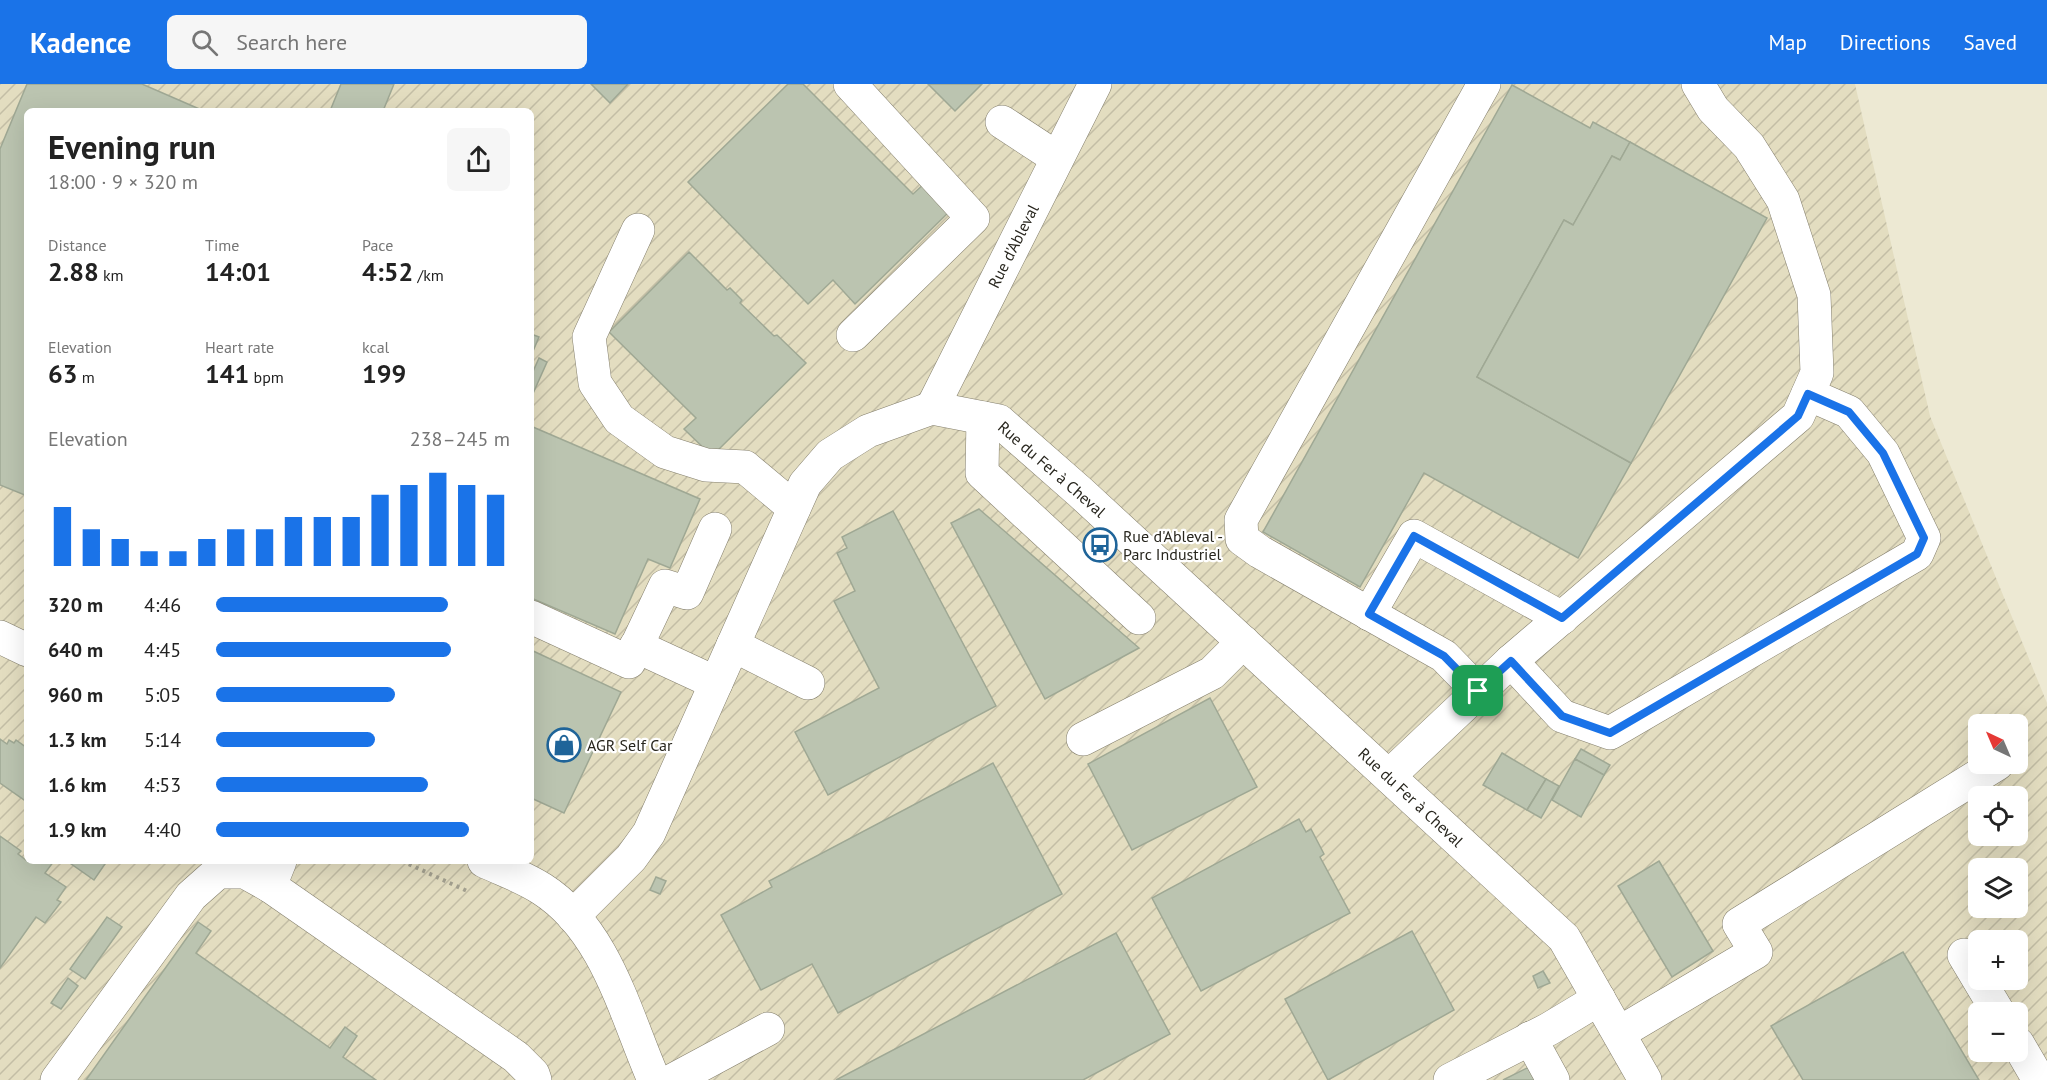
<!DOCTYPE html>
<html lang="en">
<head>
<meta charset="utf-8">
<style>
	:root { --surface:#fff; --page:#f6f6f6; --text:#222; --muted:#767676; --accent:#1a73e8 }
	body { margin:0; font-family:"PT Sans",sans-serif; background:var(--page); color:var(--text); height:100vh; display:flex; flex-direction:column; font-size:22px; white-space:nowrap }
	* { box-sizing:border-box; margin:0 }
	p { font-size:20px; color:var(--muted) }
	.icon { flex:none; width:33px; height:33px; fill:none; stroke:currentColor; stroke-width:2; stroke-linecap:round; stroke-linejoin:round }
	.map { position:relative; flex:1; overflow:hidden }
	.details { position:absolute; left:24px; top:24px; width:510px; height:756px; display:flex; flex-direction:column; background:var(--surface); border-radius:9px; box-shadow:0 6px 24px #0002 }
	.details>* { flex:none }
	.needle { width:39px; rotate:316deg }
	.tools { position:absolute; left:1968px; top:630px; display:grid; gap:12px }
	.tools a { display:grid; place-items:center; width:60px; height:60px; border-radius:9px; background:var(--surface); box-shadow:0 6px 24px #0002; font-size:30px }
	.pin { position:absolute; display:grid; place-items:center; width:51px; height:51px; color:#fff; margin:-26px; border-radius:12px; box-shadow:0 3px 9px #0006 }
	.round { display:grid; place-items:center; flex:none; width:63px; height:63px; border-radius:9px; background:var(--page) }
	.head { display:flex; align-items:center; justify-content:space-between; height:102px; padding:0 24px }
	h1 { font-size:33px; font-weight:800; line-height:45px }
	.figures { display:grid; grid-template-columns:repeat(3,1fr); gap:9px; height:102px; padding:6px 24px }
	.figures div { display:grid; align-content:center }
	.figures b { font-size:26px; font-weight:800 }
	.figures small { font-size:16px; font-weight:400 }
	.figures p { font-size:16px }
	.chart { height:168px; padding:12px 24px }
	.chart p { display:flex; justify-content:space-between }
	.chart svg { width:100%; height:108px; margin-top:6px; stroke:var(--accent); stroke-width:6 }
	ul { padding:0 24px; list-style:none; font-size:20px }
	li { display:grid; grid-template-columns:96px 72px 1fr; align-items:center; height:45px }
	li i { height:15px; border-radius:8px; background:var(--accent) }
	header { display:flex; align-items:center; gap:36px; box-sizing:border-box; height:84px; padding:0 30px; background:var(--accent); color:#fff }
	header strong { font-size:28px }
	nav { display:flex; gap:33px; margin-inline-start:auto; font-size:21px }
	.search { width:420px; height:54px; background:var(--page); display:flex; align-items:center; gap:15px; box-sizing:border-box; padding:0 21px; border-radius:9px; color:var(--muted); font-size:22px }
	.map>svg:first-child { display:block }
</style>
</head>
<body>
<header>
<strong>Kadence</strong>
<div class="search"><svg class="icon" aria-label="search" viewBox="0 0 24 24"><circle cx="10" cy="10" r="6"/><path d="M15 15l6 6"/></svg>Search here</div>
<nav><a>Map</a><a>Directions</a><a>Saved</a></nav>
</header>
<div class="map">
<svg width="2047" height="996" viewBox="0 0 2047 996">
	<defs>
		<pattern id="industrial-furrows" width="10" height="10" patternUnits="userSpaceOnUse" patternTransform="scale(1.5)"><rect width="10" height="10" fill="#e3ddc0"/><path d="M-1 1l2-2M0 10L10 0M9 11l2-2" fill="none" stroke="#c3bea5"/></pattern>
	</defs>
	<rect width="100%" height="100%" fill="#ede9d3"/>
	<path fill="url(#industrial-furrows)" fill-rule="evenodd" d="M0,0H1855L1930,332L2047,619V996H0ZM27,27H531V777H27ZM1978,640H2018V680H1978ZM1978,712H2018V752H1978ZM1978,784H2018V824H1978ZM1978,856H2018V896H1978ZM1978,928H2018V968H1978Z"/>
	<g fill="#bbc4b0" stroke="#9fa894" stroke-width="1.5">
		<polygon points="27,0 142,0 204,27 27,27 27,412 0,401 0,65"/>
		<polygon points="341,0 394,0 383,27 330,27"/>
		<polygon points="591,0 628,0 610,19"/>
		<polygon points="788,0 803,0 913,110 926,98 953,124 855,220 833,196 808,220 688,98"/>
		<polygon points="928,0 982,0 955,27"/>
		<polygon points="1512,1 1590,44 1593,38 1630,58 1620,76 1612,72 1573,141 1564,136 1477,293 1631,379 1578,474 1424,389 1360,503 1263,448"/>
		<polygon points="1630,58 1767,134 1631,379 1477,293 1564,136 1573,141 1612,72 1620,76"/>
		<polygon points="689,168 727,206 730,204 742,216 740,219 774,252 777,251 806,279 712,372 684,345 696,334 609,248"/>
		<polygon points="531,250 539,253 531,272"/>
		<polygon points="539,274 547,278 531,314 531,292"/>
		<polygon points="533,343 700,415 670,484 648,475 615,550 531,514 531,348"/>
		<polygon points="979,425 1139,564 1045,615 951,439"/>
		<polygon points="893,427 996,622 828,711 795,648 879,604 834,517 855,507 837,469 847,464 842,453"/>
		<polygon points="531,566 621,608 564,729 531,714"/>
		<polygon points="1210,614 1257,703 1132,766 1088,680"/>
		<polygon points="0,655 7,660 9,656 14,659 16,656 27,664 27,718 0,699"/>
		<polygon points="1581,665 1610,681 1604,691 1575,675"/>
		<polygon points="1502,669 1546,695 1527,726 1483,701"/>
		<polygon points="1575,675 1604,691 1581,733 1552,716"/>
		<polygon points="993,679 1062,810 838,929 812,880 761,906 721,831 772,803 769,797"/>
		<polygon points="1546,695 1559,702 1541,734 1527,726"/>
		<polygon points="1299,735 1306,748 1311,745 1324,770 1320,773 1350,829 1201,907 1152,814"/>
		<polygon points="0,752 21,767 18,770 26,776 27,774 27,777 54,777 45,789 66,803 57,816 61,818 45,839 36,833 0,884"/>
		<polygon points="67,777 107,777 94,796"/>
		<polygon points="1659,777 1713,867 1672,893 1618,802"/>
		<polygon points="656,793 666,797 660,810 650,806"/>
		<polygon points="107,833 122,843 85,895 70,885"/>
		<polygon points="198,838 211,847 196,869 330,964 345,943 357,952 343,973 376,996 86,996"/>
		<polygon points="1412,847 1454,926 1328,996 1285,915"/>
		<polygon points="1116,849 1170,950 1083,996 836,996"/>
		<polygon points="1903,868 1979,996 1803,996 1771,942"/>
		<polygon points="1543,887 1550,899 1538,904 1533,892"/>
		<polygon points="68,894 78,902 61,925 51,919"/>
		<polygon points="1529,983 1536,996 1503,996"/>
	</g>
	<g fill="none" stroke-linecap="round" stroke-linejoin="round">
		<g stroke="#847f6c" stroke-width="34">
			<g id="minor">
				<polyline points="850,0 973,134 853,251"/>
				<polyline points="1002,38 1057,74"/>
				<polyline points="638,146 589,253 595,299 619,335 665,368 706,381 745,383 794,424"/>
				<polyline points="932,324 1095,0"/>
				<polyline points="983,334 982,389 1139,534"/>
				<polyline points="1369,530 1414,452 1562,534"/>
				<polyline points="531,533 629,578 665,502 687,509 715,445"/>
				<polyline points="0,553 27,566"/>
				<polyline points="733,561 808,599"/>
				<polyline points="636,562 716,599"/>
				<polyline points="1511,577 1562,632 1610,649 1917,470 1924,454 1883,369 1849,328 1808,310"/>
				<polyline points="1478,607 1444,572 1260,468 1242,455 1241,436 1484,0"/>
				<polyline points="1083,655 1212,589 1243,558"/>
				<polyline points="1389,692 1511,577 1798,332 1817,289 1814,211 1783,116 1749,62 1713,25 1698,0"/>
				<path d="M484,777C503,786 524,793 542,805C606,846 625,930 654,996"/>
				<polyline points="270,802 516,973 533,990 535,996"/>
				<polyline points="573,832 631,774 649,749 805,400 830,371 868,347 932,324 999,337 1080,408 1564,854 1645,996"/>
				<polyline points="1964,871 1998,928"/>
				<polyline points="1619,949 1756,868 1739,840 1997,680"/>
				<polyline points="1530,954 1553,996"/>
				<polyline points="2018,960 2039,996"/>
				<polyline points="57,996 191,812 218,788 245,788 270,802 280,777"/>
				<polyline points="673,996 768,945"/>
				<polyline points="1450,996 1549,945 1599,915"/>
			</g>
		</g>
		<polyline stroke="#a3a08f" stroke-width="4" stroke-dasharray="3 4.5" stroke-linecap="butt" points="402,777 467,807"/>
		<use href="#minor" stroke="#fff" stroke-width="33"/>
	</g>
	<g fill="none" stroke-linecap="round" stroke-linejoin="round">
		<g stroke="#fff" stroke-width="12">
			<polygon id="route" points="1808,310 1849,328 1883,369 1924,454 1917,470 1610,649 1562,632 1511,577 1478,607 1444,572 1369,530 1414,452 1562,534 1798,332"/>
		</g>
		<use href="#route" stroke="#1a73e8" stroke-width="8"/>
	</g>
	<defs>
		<g id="bus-ring" transform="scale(1.725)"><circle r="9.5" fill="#fff" stroke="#1f6499" stroke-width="1.5"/><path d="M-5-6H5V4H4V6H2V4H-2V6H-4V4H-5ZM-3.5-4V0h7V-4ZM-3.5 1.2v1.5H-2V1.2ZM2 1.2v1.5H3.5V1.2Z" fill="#1f6499"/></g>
		<g id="shop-ring" transform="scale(1.725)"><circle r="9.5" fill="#fff" stroke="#1f6499" stroke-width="1.5"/><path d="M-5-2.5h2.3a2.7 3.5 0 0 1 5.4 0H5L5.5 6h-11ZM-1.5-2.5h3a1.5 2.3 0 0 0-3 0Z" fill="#1f6499"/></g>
	</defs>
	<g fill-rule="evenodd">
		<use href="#bus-ring" x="1100" y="461"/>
		<use href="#shop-ring" x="564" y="661"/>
	</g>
	<g text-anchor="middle" stroke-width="4.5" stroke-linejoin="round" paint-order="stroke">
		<g font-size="16" fill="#28261e" stroke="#fff">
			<text transform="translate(1013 162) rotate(-63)" y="6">Rue d'Ableval</text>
			<text transform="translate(1052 385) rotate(41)" y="6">Rue du Fer à Cheval</text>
			<text transform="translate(1411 713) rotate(43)" y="6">Rue du Fer à Cheval</text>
		</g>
		<g font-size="16" fill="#28261e" stroke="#fff" text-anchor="start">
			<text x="1123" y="458">Rue d'Ableval -<tspan x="1123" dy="18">Parc Industriel</tspan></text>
			<text x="587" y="667">AGR Self Car</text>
		</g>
	</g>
</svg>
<div class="tools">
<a><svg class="needle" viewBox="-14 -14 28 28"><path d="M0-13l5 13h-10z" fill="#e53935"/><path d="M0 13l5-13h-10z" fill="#767676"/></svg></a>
<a><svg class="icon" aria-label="locate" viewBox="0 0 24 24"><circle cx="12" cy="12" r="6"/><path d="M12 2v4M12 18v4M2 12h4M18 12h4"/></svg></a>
<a><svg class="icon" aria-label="layers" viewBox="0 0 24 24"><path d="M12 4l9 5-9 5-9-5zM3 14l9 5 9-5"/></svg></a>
<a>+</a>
<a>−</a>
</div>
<div class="pin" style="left:1478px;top:607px;background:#1e9e55"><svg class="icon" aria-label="arrive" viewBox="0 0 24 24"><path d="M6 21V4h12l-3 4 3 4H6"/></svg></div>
<section class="details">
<div class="head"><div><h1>Evening run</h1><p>18:00 · 9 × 320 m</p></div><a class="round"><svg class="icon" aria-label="share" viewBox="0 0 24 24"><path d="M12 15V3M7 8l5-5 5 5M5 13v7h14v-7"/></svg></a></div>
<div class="figures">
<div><p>Distance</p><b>2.88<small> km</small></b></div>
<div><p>Time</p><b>14:01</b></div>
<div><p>Pace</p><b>4:52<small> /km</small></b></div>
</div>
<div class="figures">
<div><p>Elevation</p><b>63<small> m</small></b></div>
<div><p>Heart rate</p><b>141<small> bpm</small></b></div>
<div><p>kcal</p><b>199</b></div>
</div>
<div class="chart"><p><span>Elevation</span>238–245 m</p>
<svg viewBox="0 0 160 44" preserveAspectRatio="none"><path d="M5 44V20M15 44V29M25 44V33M35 44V38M45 44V38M55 44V33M65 44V29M75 44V29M85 44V24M95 44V24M105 44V24M115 44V15M125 44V11M135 44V6M145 44V11M155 44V15"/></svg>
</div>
<ul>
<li><b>320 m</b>4:46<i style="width:79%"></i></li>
<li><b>640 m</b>4:45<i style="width:80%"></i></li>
<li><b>960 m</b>5:05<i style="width:61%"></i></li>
<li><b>1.3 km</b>5:14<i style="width:54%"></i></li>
<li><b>1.6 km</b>4:53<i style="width:72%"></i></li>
<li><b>1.9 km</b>4:40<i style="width:86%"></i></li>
</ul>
</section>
</div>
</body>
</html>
